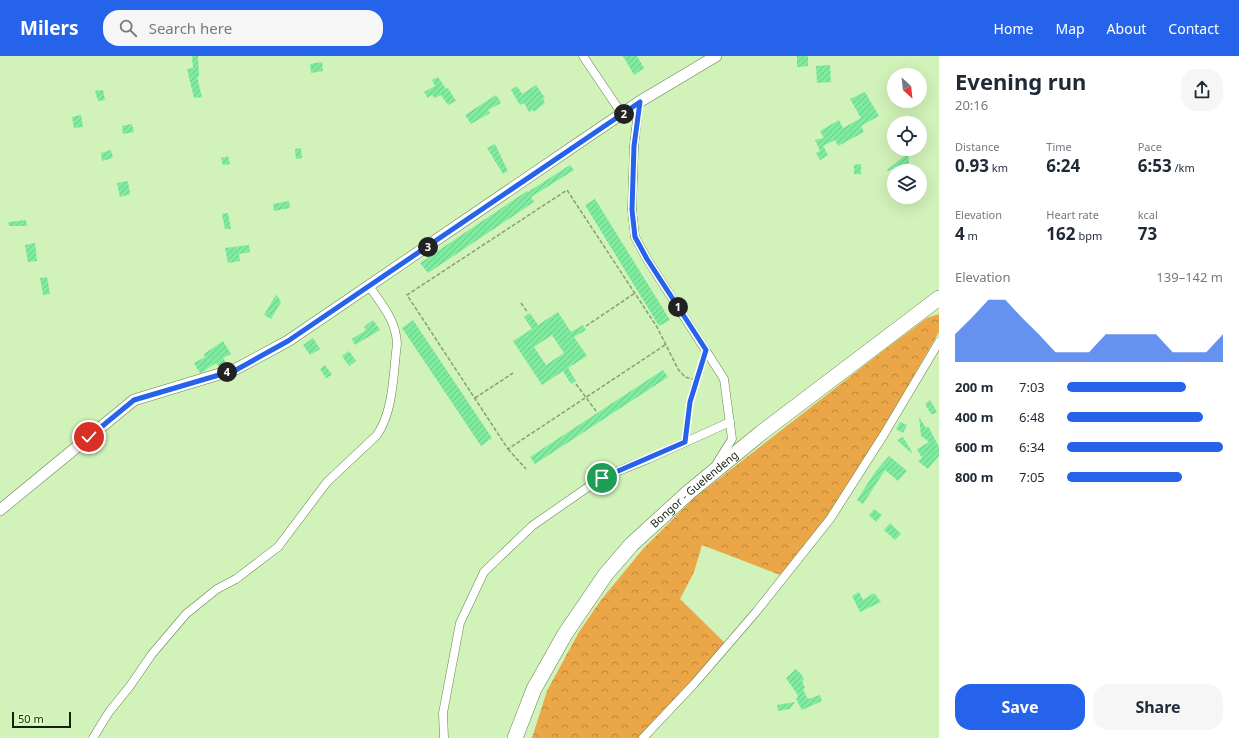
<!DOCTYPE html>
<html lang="en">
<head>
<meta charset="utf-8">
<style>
	:root { --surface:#fff; --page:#f6f6f7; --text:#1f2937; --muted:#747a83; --accent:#2563eb }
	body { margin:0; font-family:"Noto Sans",sans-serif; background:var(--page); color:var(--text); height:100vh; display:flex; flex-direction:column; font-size:15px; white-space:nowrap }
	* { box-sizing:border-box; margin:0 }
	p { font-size:13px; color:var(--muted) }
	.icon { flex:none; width:22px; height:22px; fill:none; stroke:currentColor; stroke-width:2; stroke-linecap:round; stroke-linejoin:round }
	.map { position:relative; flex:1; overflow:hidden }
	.sheet { display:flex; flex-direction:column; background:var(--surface); width:300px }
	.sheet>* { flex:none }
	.needle { width:26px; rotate:153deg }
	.buttons { position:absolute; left:887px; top:12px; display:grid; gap:8px }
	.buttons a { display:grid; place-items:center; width:40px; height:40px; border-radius:50%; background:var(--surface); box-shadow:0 4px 16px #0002; font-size:20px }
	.scale { position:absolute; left:12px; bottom:10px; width:59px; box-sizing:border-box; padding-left:4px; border:2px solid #16220c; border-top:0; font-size:11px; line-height:14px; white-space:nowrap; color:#16220c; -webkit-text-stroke:3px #deffc6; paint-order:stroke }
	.pin { position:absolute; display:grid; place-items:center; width:34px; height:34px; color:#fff; margin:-17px; border:2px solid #fff; border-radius:50%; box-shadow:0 1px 4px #0007 }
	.km { position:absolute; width:20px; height:20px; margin:-10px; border-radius:50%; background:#222; color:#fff; font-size:11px; line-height:20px; text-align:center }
	.round { display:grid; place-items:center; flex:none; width:42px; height:42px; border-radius:16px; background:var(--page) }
	.overview { display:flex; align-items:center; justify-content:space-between; height:68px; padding:0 16px }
	h1 { font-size:22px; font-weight:700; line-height:30px }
	.figures { display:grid; grid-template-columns:repeat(3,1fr); gap:6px; height:68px; padding:4px 16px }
	.figures div { display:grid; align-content:center }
	.figures b { font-size:17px; font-weight:700 }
	.figures small { font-size:11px; font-weight:400 }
	.figures p { font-size:11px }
	.chart { height:112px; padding:8px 16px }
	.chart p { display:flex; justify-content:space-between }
	.chart svg { width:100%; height:72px; margin-top:4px; fill:var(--accent); opacity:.7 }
	.button { display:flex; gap:8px; margin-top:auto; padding:8px 16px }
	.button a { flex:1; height:46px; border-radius:16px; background:var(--accent); color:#fff; font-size:16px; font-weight:700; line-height:46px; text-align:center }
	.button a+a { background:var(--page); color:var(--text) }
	ul { padding:0 16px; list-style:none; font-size:13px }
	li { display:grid; grid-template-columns:64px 48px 1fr; align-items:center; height:30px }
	li i { height:10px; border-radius:5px; background:var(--accent) }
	header { display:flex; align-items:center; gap:24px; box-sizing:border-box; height:56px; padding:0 20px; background:var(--accent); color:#fff }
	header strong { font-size:19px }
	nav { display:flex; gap:22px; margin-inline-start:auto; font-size:14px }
	.search { width:280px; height:36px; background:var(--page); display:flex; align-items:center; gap:10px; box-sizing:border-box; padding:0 14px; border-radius:16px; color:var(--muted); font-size:15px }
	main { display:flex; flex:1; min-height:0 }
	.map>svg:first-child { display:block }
</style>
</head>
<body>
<header>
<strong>Milers</strong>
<div class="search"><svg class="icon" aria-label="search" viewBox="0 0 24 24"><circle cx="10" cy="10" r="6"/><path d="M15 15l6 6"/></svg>Search here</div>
<nav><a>Home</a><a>Map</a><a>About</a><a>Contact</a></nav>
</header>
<main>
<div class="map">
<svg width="939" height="682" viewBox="0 0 939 682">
	<defs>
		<pattern id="forest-crowns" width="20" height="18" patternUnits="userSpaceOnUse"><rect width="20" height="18" fill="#eaa647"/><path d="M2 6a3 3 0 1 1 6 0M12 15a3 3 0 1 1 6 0" fill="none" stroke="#bd873a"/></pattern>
		<pattern id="building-hatch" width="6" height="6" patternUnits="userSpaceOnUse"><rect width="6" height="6" fill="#80eaa0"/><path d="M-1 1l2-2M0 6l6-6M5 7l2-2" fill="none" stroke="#6ec889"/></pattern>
	</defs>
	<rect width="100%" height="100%" fill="#d1f2b9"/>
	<polygon fill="url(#forest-crowns)" points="939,258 939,276 864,406 826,463 783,520 702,489 694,516 680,543 726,588 640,682 532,682 547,635 579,576 601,544 643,493 693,443 883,295 927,262"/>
	<g fill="url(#building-hatch)" fill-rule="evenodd">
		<polygon points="192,0 198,0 199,21 197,21 202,41 194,42 187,13 193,12"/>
		<polygon points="623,0 637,0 644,12 634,19"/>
		<polygon points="797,0 808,0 808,10 797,11"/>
		<polygon points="322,6 323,15 311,17 310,8"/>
		<polygon points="830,9 831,26 817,27 816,10"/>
		<polygon points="438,21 446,33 448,32 456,45 448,49 441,39 435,42 432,39 428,42 424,36 435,30 432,24"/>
		<polygon points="536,29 545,42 543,43 545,47 534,56 533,54 529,56 524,47 520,49 511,34 517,30 522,38"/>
		<polygon points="103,34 105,44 98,45 95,35"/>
		<polygon points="865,36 879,60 861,70 864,76 838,90 835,84 823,90 828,99 820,104 816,97 820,95 815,84 824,82 820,75 839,64 843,72 861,62 850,43"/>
		<polygon points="496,39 501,47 488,54 490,57 471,68 465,59"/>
		<polygon points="81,59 83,71 74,72 72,61"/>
		<polygon points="132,68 134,76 123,78 122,70"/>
		<polygon points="495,88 508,115 503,118 487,92"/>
		<polygon points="301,92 302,102 296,103 295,93"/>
		<polygon points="111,94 113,102 102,105 101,97"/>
		<polygon points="908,97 909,107 888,115 887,114"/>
		<polygon points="228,100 230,108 223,109 221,102"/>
		<polygon points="861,108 861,118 854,118 854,109"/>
		<polygon points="570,109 574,114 531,141 534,146 428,217 420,207 527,135 528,136"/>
		<polygon points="128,125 130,138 120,141 117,127"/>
		<polygon points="595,143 670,264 659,270 585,149"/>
		<polygon points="289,145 290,152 274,155 273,148"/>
		<polygon points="228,157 231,173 225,173 222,158"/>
		<polygon points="26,164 27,170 9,170 8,166"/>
		<polygon points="35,187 37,205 28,206 25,189"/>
		<polygon points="249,189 250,196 239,198 240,205 228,207 225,192"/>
		<polygon points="47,221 50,238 43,239 40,222"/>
		<polygon points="277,239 281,246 271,263 264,259 274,242"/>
		<path d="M558,256L571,276L583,269L586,274L574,281L587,300L568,312L576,325L571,328L563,315L542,329L513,285L532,273L524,261L530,257L538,269ZM552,279L564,297L546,309L534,291Z"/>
		<polygon points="373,264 380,274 355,289 352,283 366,274 364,271"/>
		<polygon points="413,264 492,382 481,390 402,272"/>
		<polygon points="313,282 320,293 310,299 303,289"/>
		<polygon points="223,285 231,298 223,302 226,306 218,310 216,307 205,314 206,315 200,317 194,307 205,301 204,298"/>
		<polygon points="349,295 356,305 349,310 342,300"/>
		<polygon points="325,309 332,319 326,322 320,313"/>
		<polygon points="663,314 668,321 535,408 530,401"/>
		<polygon points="930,344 937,356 934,358 931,358 925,348"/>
		<polygon points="919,361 926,372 928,370 939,391 939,400 928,413 918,405 922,402 917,393 929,386 921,380"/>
		<polygon points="900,366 907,369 903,377 896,373"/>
		<polygon points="903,381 912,396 911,397 897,384"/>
		<polygon points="889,400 907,415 898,425 885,414 863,448 857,444 875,416"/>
		<polygon points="874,453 882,459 876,466 869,459"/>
		<polygon points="890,467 901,478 895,484 884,474"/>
		<polygon points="859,536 863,544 874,537 881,546 860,556 852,540"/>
		<polygon points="796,613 802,619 804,624 802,625 805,632 803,633 808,643 820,639 822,645 802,654 796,643 798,641 797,638 786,622"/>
		<polygon points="795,646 790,653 778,655 777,649"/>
	</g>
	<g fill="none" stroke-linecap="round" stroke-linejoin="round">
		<g stroke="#65814d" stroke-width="9">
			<g id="street">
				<polyline points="583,0 622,58"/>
				<polyline points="639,46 634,90 632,154 635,181 647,203 724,323 732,383 717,407"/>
				<path d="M93,682L109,656L130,630L152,598L186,558L217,533L236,523L278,491L327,426L377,379C394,354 393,317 397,288C396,264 382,249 369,230"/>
				<polyline points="444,682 443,657 460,567 484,516 532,470 601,422 648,403 730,366"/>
				<polyline points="643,682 694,628 756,556 830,463 883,380 939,286"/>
			</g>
		</g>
		<g stroke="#65814d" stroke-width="12">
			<polyline id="secondary" points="0,454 134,344 236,313 288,285 574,90 639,46 716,0"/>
		</g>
		<g stroke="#65814d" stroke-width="16">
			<g id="highway">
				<path id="s1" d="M515,682L534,633L565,578L606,518L632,488L689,436L761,377L939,242"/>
			</g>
		</g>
		<g stroke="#869e74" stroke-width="1.5" stroke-dasharray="4 2" stroke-linecap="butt">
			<polyline points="521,247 528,257"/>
			<polyline points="586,270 635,237"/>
			<polyline points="665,289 508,393 407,239 567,134 657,271 678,313 685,321 697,324"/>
			<polyline points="576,328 596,355"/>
			<polyline points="475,342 513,317"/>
			<polyline points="687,376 690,346 703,304"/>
			<polyline points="508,393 526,413"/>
		</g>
		<use href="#street" stroke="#fff" stroke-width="8"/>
		<use href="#secondary" stroke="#fff" stroke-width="11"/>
		<use href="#highway" stroke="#fff" stroke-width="15"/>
	</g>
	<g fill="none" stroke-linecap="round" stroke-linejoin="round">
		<g stroke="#fff" stroke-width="8">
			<polyline id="route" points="89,381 134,344 236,314 288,285 640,46 634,90 632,154 635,181 647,203 706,294 690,346 685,386 602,422"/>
		</g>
		<use href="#route" stroke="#2563eb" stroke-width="5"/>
	</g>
	<g text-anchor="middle" stroke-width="3" stroke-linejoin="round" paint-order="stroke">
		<g font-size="11" fill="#16220c" stroke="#deffc6">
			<text dy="4" stroke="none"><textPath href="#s1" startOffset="311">Bongor - Guelendeng</textPath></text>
		</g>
	</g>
</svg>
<div class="buttons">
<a><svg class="needle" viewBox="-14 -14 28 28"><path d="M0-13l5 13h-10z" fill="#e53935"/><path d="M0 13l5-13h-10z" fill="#747a83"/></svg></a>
<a><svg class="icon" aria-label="locate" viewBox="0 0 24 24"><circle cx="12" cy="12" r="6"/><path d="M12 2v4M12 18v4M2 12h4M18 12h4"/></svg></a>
<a><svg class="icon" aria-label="layers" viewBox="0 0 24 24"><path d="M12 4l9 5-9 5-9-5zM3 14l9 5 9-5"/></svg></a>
</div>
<div class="scale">50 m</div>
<div class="pin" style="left:602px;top:422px;background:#1e9e55"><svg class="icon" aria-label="arrive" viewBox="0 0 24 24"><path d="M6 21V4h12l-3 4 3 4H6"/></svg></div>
<div class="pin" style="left:89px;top:381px;background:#d93025"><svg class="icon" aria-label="check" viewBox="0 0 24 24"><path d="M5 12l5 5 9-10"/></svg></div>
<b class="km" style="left:678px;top:251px">1</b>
<b class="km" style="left:624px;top:58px">2</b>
<b class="km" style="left:428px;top:191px">3</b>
<b class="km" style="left:227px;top:316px">4</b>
</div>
<section class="sheet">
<div class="overview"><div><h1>Evening run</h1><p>20:16</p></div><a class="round"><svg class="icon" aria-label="share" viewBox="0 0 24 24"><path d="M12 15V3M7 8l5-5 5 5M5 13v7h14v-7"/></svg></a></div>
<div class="figures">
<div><p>Distance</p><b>0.93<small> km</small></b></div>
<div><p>Time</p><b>6:24</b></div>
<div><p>Pace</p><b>6:53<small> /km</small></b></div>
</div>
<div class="figures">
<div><p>Elevation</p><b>4<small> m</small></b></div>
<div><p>Heart rate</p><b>162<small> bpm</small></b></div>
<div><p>kcal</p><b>73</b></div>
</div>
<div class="chart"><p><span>Elevation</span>139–142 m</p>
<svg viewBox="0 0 160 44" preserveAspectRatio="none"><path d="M0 44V27L10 17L20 6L30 6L40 17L50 27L60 38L70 38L80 38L90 27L100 27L110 27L120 27L130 38L140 38L150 38L160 27V44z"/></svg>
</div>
<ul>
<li><b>200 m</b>7:03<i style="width:76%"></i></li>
<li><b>400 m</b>6:48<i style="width:87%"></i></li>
<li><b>600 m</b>6:34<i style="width:100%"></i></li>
<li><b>800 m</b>7:05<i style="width:74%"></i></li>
</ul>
<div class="button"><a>Save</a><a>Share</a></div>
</section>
</main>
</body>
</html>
